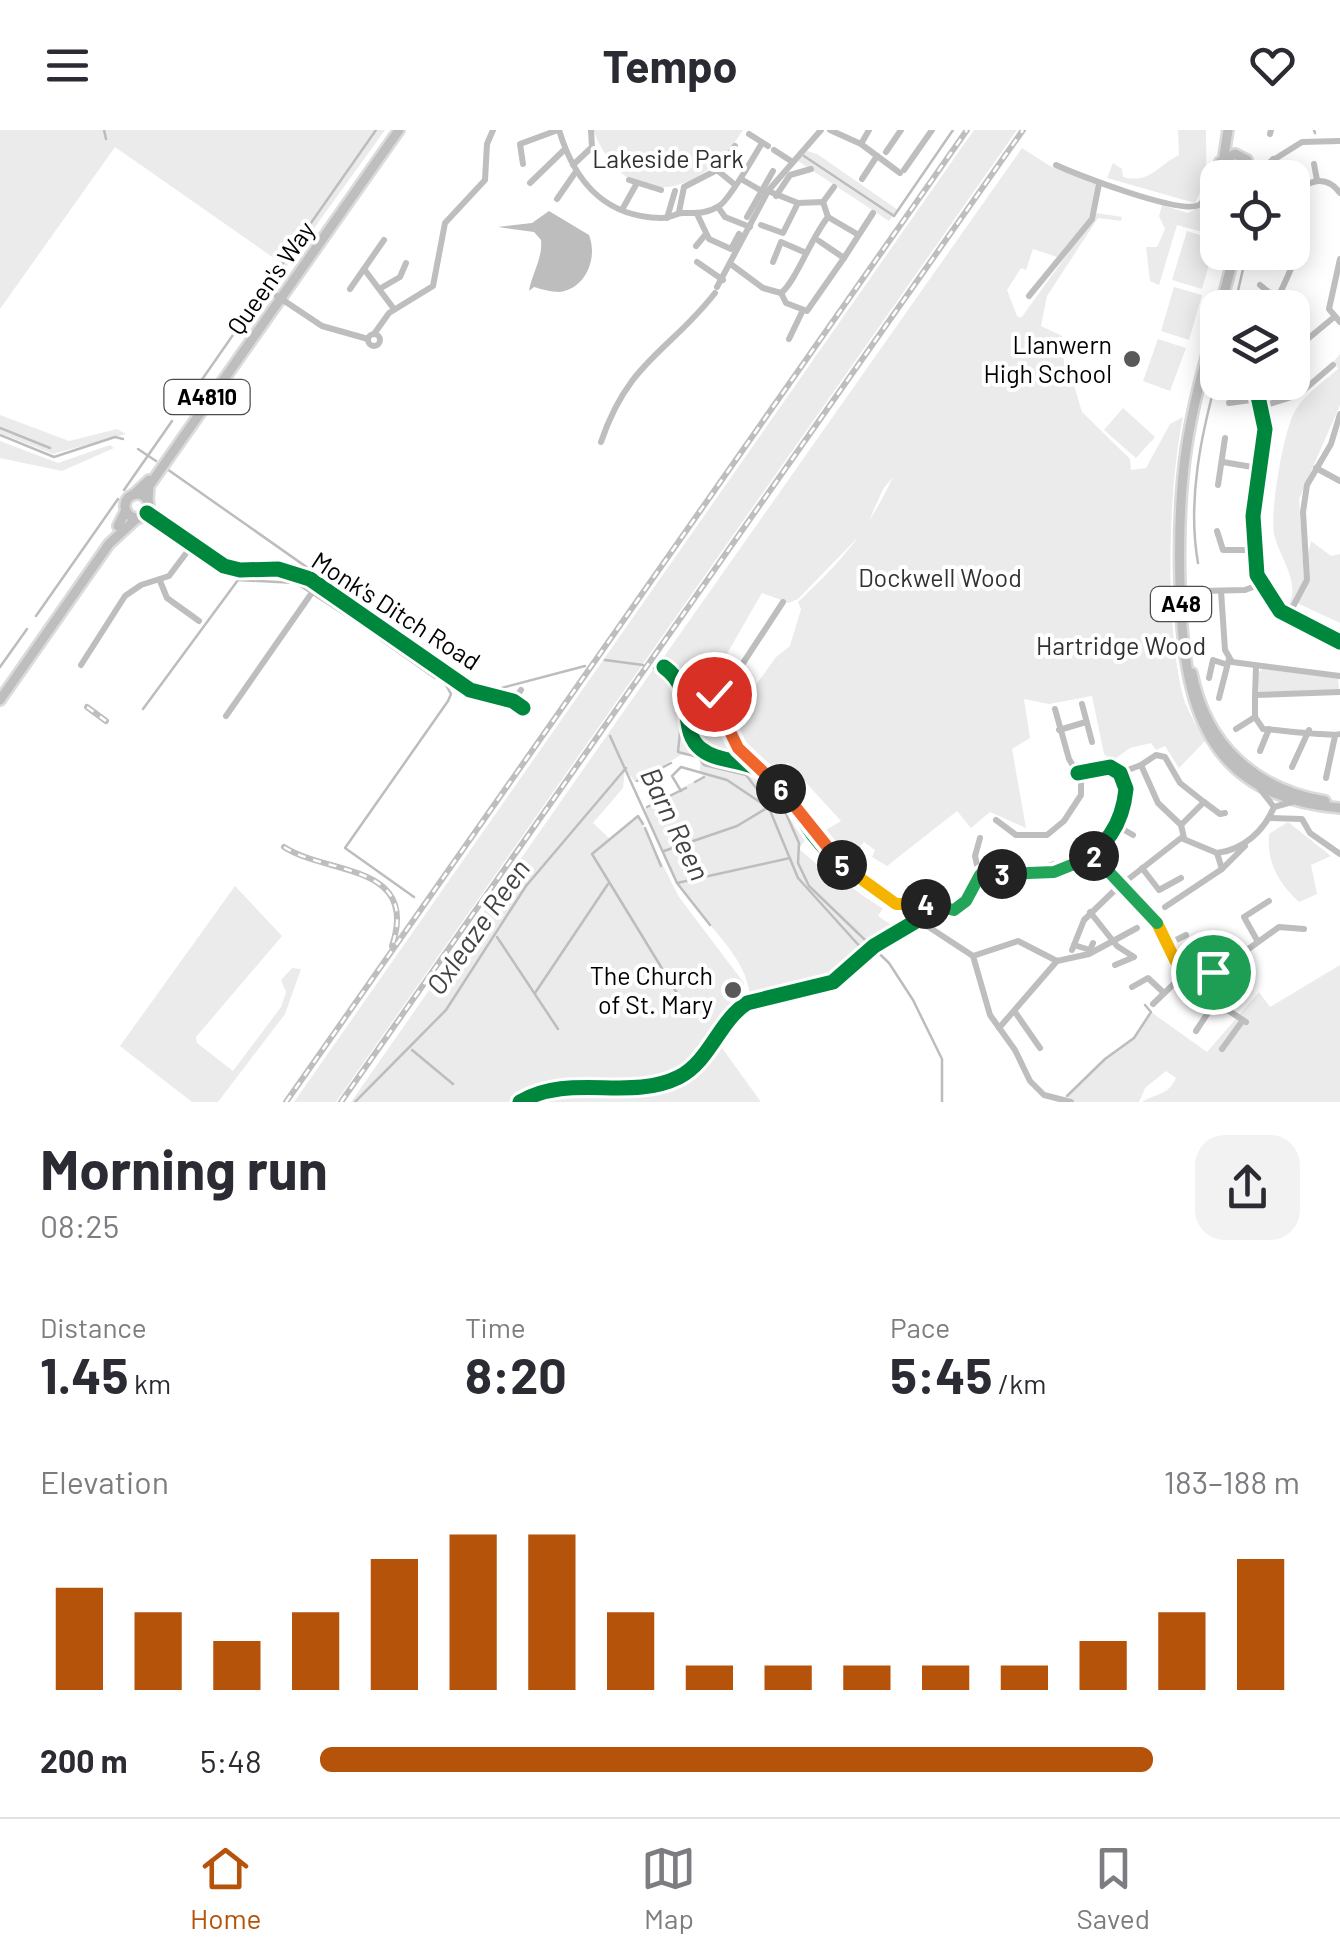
<!DOCTYPE html>
<html lang="en">
<head>
<meta charset="utf-8">
<style>
	:root { --surface:#fff; --page:#f2f2f3; --text:#2b2b33; --muted:#7c7c81; --line:#e1e1e2; --accent:#b45309 }
	body { margin:0; font-family:Barlow,sans-serif; background:var(--page); color:var(--text); height:100vh; display:flex; flex-direction:column; font-size:38px; white-space:nowrap }
	* { box-sizing:border-box; margin:0 }
	p { font-size:32px; color:var(--muted) }
	.icon { flex:none; width:55px; height:55px; fill:none; stroke:currentColor; stroke-width:2; stroke-linecap:round; stroke-linejoin:round }
	.map { position:relative; height:972px; overflow:hidden }
	.panel { display:flex; flex-direction:column; background:var(--surface); flex:1 }
	.panel>* { flex:none }
	.tools { position:absolute; left:1200px; top:30px; display:grid; gap:20px }
	.tools a { display:grid; place-items:center; width:110px; height:110px; border-radius:20px; background:var(--surface); box-shadow:0 5px 25px #0003; font-size:50px }
	.pin { position:absolute; display:grid; place-items:center; width:85px; height:85px; color:#fff; margin:-42px; border:5px solid #fff; border-radius:50%; box-shadow:0 2px 10px #0007 }
	.km { position:absolute; width:50px; height:50px; margin:-25px; border-radius:50%; background:#222; color:#fff; font-size:28px; line-height:50px; text-align:center }
	.round { display:grid; place-items:center; flex:none; width:105px; height:105px; border-radius:30px; background:var(--page) }
	.head { display:flex; align-items:center; justify-content:space-between; height:170px; padding:0 40px }
	h1 { font-size:55px; font-weight:700; line-height:75px }
	.figures { display:grid; grid-template-columns:repeat(3,1fr); gap:15px; height:170px; padding:10px 40px }
	.figures div { display:grid; align-content:center }
	.figures b { font-size:50px; font-weight:700 }
	.figures small { font-size:28px; font-weight:400 }
	.figures p { font-size:28px }
	.chart { height:280px; padding:20px 40px }
	.chart p { display:flex; justify-content:space-between }
	.chart svg { width:100%; height:180px; margin-top:10px; stroke:var(--accent); stroke-width:6 }
	ul { padding:0 40px; list-style:none; font-size:32px }
	li { display:grid; grid-template-columns:160px 120px 1fr; align-items:center; height:75px }
	li i { height:25px; border-radius:12px; background:var(--accent) }
	header { display:flex; justify-content:space-between; align-items:center; height:130px; padding:0 40px; background:var(--surface); font-size:45px; font-weight:700 }
	.tabs { display:flex; justify-content:space-around; align-items:center; height:140px; border-top:2px solid var(--line); background:var(--surface); font-size:28px; color:var(--muted) }
	.tabs a { display:grid; justify-items:center; gap:5px }
	.tabs .on { color:var(--accent) }
	.map>svg:first-child { display:block }
</style>
</head>
<body>
<header><svg class="icon" aria-label="menu" viewBox="0 0 24 24"><path d="M4 6h16M4 12h16M4 18h16"/></svg>Tempo<svg class="icon" aria-label="heart" viewBox="0 0 24 24"><path d="M12 20l-8-8c-3-5 5-10 8-4 3-6 11-1 8 4z"/></svg></header>
<div class="map">
<svg width="1340" height="972" viewBox="0 0 1340 972">
	<rect width="100%" height="100%" fill="#fff"/>
	<g fill="#ebebeb">
		<polygon points="0,0 385,0 271,158 266,154 281,133 115,17 0,179"/>
		<path d="M593,0H743C701,67 627,86 593,0Z"/>
		<polygon points="974,0 1017,0 336,972 294,972"/>
		<path d="M1178,0H1206C1206,24 1209,49 1195,73L1107,48L1113,33L1122,39L1123,47C1150,54 1157,36 1179,25Z"/>
		<path d="M1022,18L1050,36L1097,55L1089,88L1057,127L1033,119L1026,140L1021,138L1007,160L1017,186L1021,188L1097,83L1122,87L1121,91L1098,88L1047,166L1041,196L1062,206L1065,248L1073,252L1082,282L1130,329L1131,340L1146,338L1170,294L1183,287C1168,360 1165,489 1182,562C1185,578 1197,595 1205,611L1179,638L1165,616L1156,620L1151,613L1130,618L1112,631L1104,624L1092,566L1049,574L1024,569L1030,608L1012,619L1026,698L990,682L971,698L957,681L887,736L872,727L875,720L864,712L843,736L817,705L841,691L788,633L764,640L738,616L727,595L776,527L790,516L801,479L798,472C842,431 867,402 893,347L883,359L865,400L798,469L789,473L762,463L706,560L691,562L663,528Z"/>
		<polygon points="807,21 817,24 898,80 889,91 798,31"/>
		<polygon points="1217,69 1217,106 1177,95 1159,155 1150,151 1146,117 1157,117 1165,99 1159,86 1162,75 1188,83"/>
		<polygon points="1187,101 1216,110 1202,159 1172,150"/>
		<polygon points="1174,157 1202,165 1189,210 1161,201"/>
		<polygon points="1158,209 1186,218 1170,261 1143,251"/>
		<path d="M1340,224V275L1299,369L1304,448L1291,479L1287,477C1303,455 1279,427 1274,404C1270,381 1283,304 1294,283C1302,267 1324,251 1338,239L1334,231Z"/>
		<polygon points="1123,278 1155,307 1136,328 1104,300"/>
		<polygon points="0,285 69,311 117,299 126,304 53,324 0,303"/>
		<polygon points="0,311 58,333 110,315 114,318 62,341 0,328"/>
		<polygon points="1311,411 1331,426 1340,424 1340,493 1297,473"/>
		<polygon points="654,538 668,544 681,595 688,594 695,626 681,625 635,652 625,639 623,658 593,693 610,709 638,686 679,767 744,853 744,869 734,873 698,929 681,943 660,952 561,956 515,972 351,972"/>
		<polygon points="1262,539 1338,548 1339,560 1259,563 1257,544"/>
		<path d="M701,563L715,565L718,591L745,628C698,624 694,611 689,568Z"/>
		<path d="M700,624C766,639 772,649 809,704L799,719L825,741L833,731L887,772L878,786L899,800L837,847L750,870C750,827 702,792 680,758C665,734 654,705 645,678L704,646L700,644Z"/>
		<path d="M1288,692L1331,726L1311,735L1317,764L1299,772C1278,752 1267,734 1269,704Z"/>
		<polygon points="235,756 282,806 196,907 197,913 233,941 281,877 286,862 281,850 292,838 301,839 285,884 218,972 192,972 120,916"/>
		<path d="M1340,835V972H1142C1155,963 1167,967 1176,948L1166,941L1145,958L1139,972H1074L1067,966L1105,929L1135,908L1151,882L1207,922L1259,862L1270,877Z"/>
		<polygon points="717,911 761,972 524,972 545,962 679,953"/>
	</g>
	<path fill="#bdbdbd" d="M549,81L589,105C598,128 586,159 559,162C551,162 541,159 534,157L529,161C531,146 543,128 541,110L534,102L498,97L532,93Z"/>
	<g fill="none" stroke-linecap="round" stroke-linejoin="round">
		<g stroke="#bdbdbd" stroke-width="2.5">
			<polyline points="104,0 106,9"/>
			<polyline points="1222,0 1223,3"/>
			<polyline points="1314,0 1315,3"/>
			<polyline points="804,26 894,86 953,0"/>
			<polyline points="269,153 376,0"/>
			<polyline points="1234,178 1247,122"/>
			<polyline points="178,284 265,159"/>
			<polyline points="0,298 50,318"/>
			<polyline points="0,305 54,327 115,307 123,309"/>
			<polyline points="138,319 156,331"/>
			<polyline points="167,339 480,559 494,560 585,536"/>
			<polyline points="124,360 172,291"/>
			<path d="M1198,433C1187,371 1201,304 1218,244"/>
			<polyline points="36,486 118,369"/>
			<polyline points="381,510 435,548"/>
			<polyline points="605,530 643,535"/>
			<polyline points="0,537 27,499"/>
			<polyline points="654,538 664,541"/>
			<polyline points="669,547 681,591 678,622 698,627 704,635 746,645 760,663 784,679 799,713 798,733 809,756 889,833 913,870 942,929 942,972"/>
			<polyline points="143,579 238,450 296,453 345,485"/>
			<polyline points="610,606 677,753 710,795"/>
			<polyline points="637,651 671,633"/>
			<polyline points="695,652 704,647"/>
			<polyline points="681,661 672,646 681,637 727,650 769,678 798,748 863,820"/>
			<polyline points="647,677 686,658"/>
			<polyline points="643,694 638,686 592,724 677,863"/>
			<polyline points="645,698 661,736"/>
			<polyline points="664,721 737,696 767,678"/>
			<polyline points="677,753 790,728"/>
			<polyline points="414,767 345,718 448,571 451,564 446,555"/>
			<polyline points="497,807 558,899"/>
			<polyline points="535,863 608,754"/>
			<polyline points="412,920 453,954"/>
			<polyline points="1067,966 1105,929 1134,908 1151,882 1145,875"/>
			<polyline points="355,972 446,880 526,756 626,638"/>
		</g>
		<g stroke="#dbdbdb" stroke-width="14">
			<g id="major">
				<polyline points="1224,26 1228,0"/>
				<polyline points="1221,48 1220,32 1235,24 1247,30 1248,48"/>
				<polyline points="1220,178 1235,122"/>
				<path d="M1218,186C1187,289 1177,348 1180,455C1183,573 1204,667 1340,678"/>
				<circle cx="137" cy="376" r="12"/>
				<polyline points="133,365 149,350"/>
				<polyline points="148,370 149,356 399,0"/>
				<polyline points="118,396 126,380"/>
				<path d="M1192,543C1206,614 1254,659 1325,671"/>
				<polyline points="0,570 109,414 137,388"/>
			</g>
		</g>
		<g stroke="#bebebe" stroke-width="6">
			<path d="M559,0C574,50 603,87 661,88C670,89 675,83 683,83C697,83 706,84 719,76C728,71 755,25 762,13"/>
			<polyline points="830,0 861,14 900,43"/>
			<polyline points="749,4 768,16"/>
			<polyline points="1270,4 1271,0"/>
			<polyline points="861,14 869,0"/>
			<polyline points="774,20 791,31"/>
			<polyline points="886,22 901,0"/>
			<polyline points="1273,29 1286,48"/>
			<polyline points="523,34 520,14 558,0"/>
			<polyline points="1314,34 1317,50"/>
			<polyline points="573,35 592,17 591,0"/>
			<path d="M1056,35C1077,45 1181,85 1199,75C1208,69 1210,57 1218,50"/>
			<polyline points="904,40 932,0"/>
			<polyline points="1249,45 1302,12 1340,11"/>
			<polyline points="741,49 760,60"/>
			<polyline points="862,49 877,26"/>
			<polyline points="629,50 661,60"/>
			<polyline points="530,53 564,20"/>
			<polyline points="734,54 717,40 735,16"/>
			<path d="M1294,60C1312,51 1326,44 1340,63"/>
			<polyline points="776,66 790,45 811,39"/>
			<polyline points="557,69 575,43"/>
			<polyline points="823,72 834,57"/>
			<polyline points="718,77 725,87 750,97"/>
			<polyline points="623,78 637,53"/>
			<polyline points="679,82 684,57 717,40"/>
			<polyline points="698,86 709,109 731,119 739,104"/>
			<polyline points="747,87 773,41"/>
			<polyline points="828,87 857,104"/>
			<polyline points="667,88 675,61"/>
			<polyline points="761,95 783,103 798,73"/>
			<polyline points="819,111 844,128 873,83"/>
			<polyline points="696,116 706,104"/>
			<polyline points="1340,129 1329,179 1340,192"/>
			<polyline points="697,132 723,150"/>
			<polyline points="773,132 781,112 804,122"/>
			<path d="M732,135L763,158L781,163C795,153 812,106 828,87L823,72L798,73L768,61"/>
			<polyline points="364,139 394,179"/>
			<polyline points="1260,155 1277,169"/>
			<polyline points="717,157 768,61 821,0"/>
			<polyline points="381,158 400,147 406,133"/>
			<polyline points="350,159 384,110"/>
			<polyline points="781,163 786,173 807,181 844,128"/>
			<polyline points="277,166 322,196 368,209"/>
			<polyline points="1029,166 1092,89 1099,54"/>
			<path d="M1273,178C1292,137 1313,102 1292,57"/>
			<circle cx="374" cy="210" r="6"/>
			<polyline points="374,204 389,183 433,156 445,93 485,50 487,14 493,0"/>
			<polyline points="789,209 802,182"/>
			<polyline points="1304,212 1333,188"/>
			<polyline points="1255,252 1265,299 1253,386 1257,445 1280,481 1340,512"/>
			<polyline points="1229,273 1258,269"/>
			<polyline points="1260,277 1298,265 1333,235"/>
			<path d="M601,312C629,230 669,222 715,163"/>
			<polyline points="1223,332 1258,338"/>
			<polyline points="1316,338 1340,351"/>
			<polyline points="1218,355 1225,308"/>
			<polyline points="147,383 224,436 240,440 278,439 310,449 470,560 513,571 523,578"/>
			<polyline points="1217,401 1223,420 1254,420"/>
			<polyline points="160,451 167,468 199,491"/>
			<polyline points="1201,461 1245,460 1261,454"/>
			<polyline points="1221,461 1225,520 1232,532 1340,546"/>
			<polyline points="1288,486 1307,450 1303,382 1307,355 1331,314 1340,284"/>
			<polyline points="81,535 125,466 141,455 169,446 193,414"/>
			<path d="M664,537C698,561 677,600 701,619C721,635 747,626 771,648C788,663 799,685 813,704C835,732 864,756 896,774L917,771L954,780L966,771L984,743C1048,747 1118,738 1126,659L1120,643L1110,637L1078,643"/>
			<polyline points="1256,537 1255,565 1340,562"/>
			<polyline points="1209,548 1213,530 1225,534"/>
			<path d="M1255,565V587L1263,599C1278,600 1332,607 1340,604"/>
			<polyline points="686,567 705,561 720,566"/>
			<polyline points="1219,568 1229,529"/>
			<polyline points="513,571 521,560"/>
			<polyline points="1082,574 1092,612"/>
			<polyline points="226,586 318,454"/>
			<polyline points="1236,599 1255,587"/>
			<polyline points="1059,600 1086,592"/>
			<polyline points="1260,621 1269,599"/>
			<polyline points="751,631 730,607 719,570 783,472"/>
			<polyline points="1141,635 1156,625 1165,627 1180,653 1204,672 1181,695"/>
			<polyline points="1292,637 1309,600"/>
			<polyline points="1120,643 1141,635 1158,673 1181,695 1184,708"/>
			<polyline points="1326,648 1335,606"/>
			<polyline points="1260,659 1274,677"/>
			<polyline points="1204,672 1220,684 1225,683"/>
			<polyline points="1270,688 1302,689 1310,703 1340,724"/>
			<polyline points="996,690 1016,705 1047,705 1064,691 1081,665 1081,649 1069,629 1055,579"/>
			<polyline points="1114,694 1133,705"/>
			<path d="M1217,723C1243,720 1264,701 1274,677L1292,672"/>
			<polyline points="1091,724 1119,750"/>
			<polyline points="1142,738 1159,760 1181,748"/>
			<polyline points="1222,739 1245,716"/>
			<polyline points="979,744 975,726 980,708"/>
			<polyline points="1118,757 1124,758 1126,751 1181,708 1217,723"/>
			<polyline points="1124,758 1156,791 1183,843 1215,872 1246,892"/>
			<polyline points="908,773 918,790 973,826"/>
			<polyline points="1165,777 1222,739 1217,723"/>
			<polyline points="1090,782 1117,816 1134,827 1115,835"/>
			<polyline points="1258,812 1244,787 1269,771"/>
			<polyline points="1168,814 1186,805"/>
			<polyline points="1074,815 1090,820 1093,813"/>
			<polyline points="1072,820 1084,790 1118,757 1119,750 1126,751"/>
			<polyline points="973,826 990,885 1015,920 1030,951 1044,965 1071,972"/>
			<polyline points="973,826 1018,811 1057,831"/>
			<polyline points="1057,831 1089,824 1137,798"/>
			<polyline points="1197,856 1279,797 1304,799"/>
			<polyline points="1132,857 1148,848 1164,863"/>
			<polyline points="1153,874 1184,844"/>
			<polyline points="1015,882 1040,918"/>
			<polyline points="999,898 1057,831"/>
			<polyline points="1196,901 1215,872"/>
			<polyline points="1222,919 1243,890"/>
			<path d="M520,972C570,942 629,972 679,947C710,931 719,891 747,873L833,852L874,816L918,790"/>
		</g>
		<use href="#major" stroke="#bebebe" stroke-width="9"/>
		<g stroke="#bebebe" stroke-width="6">
			<g id="rail">
				<polyline points="87,577 106,591"/>
				<path d="M284,717C327,745 420,733 392,816"/>
				<polyline points="286,972 967,0"/>
				<polyline points="341,972 1023,0"/>
			</g>
		</g>
		<use href="#rail" stroke="#fff" stroke-width="2.5" stroke-dasharray="8" stroke-linecap="butt"/>
		<g stroke="#fff" stroke-width="21">
			<g id="cycleway">
				<polyline points="1255,252 1265,299 1253,386 1257,445 1280,481 1340,512"/>
				<polyline points="147,383 224,436 240,440 278,439 310,449 470,560 513,571 523,578"/>
				<path d="M664,537C698,561 677,600 701,619C721,635 747,626 771,648C788,663 799,685 813,704C835,732 864,756 896,774L917,771L954,780L966,771L984,743C1048,747 1118,738 1126,659L1120,643L1110,637L1078,643"/>
				<path d="M520,972C570,942 629,972 679,947C710,931 719,891 747,873L833,852L874,816L918,790"/>
			</g>
		</g>
		<use href="#cycleway" stroke="#00873e" stroke-width="15"/>
	</g>
	<g fill="none" stroke-linecap="round" stroke-linejoin="round">
		<g stroke="#fff" stroke-width="20">
			<polyline id="split-1" points="1157,793 1175,830 1197,856 1213,842"/>
		</g>
		<g stroke="#fff" stroke-width="20">
			<polyline id="split-2" points="1094,726 1157,793"/>
		</g>
		<g stroke="#fff" stroke-width="20">
			<polyline id="split-3" points="1002,744 1054,742 1094,726"/>
		</g>
		<g stroke="#fff" stroke-width="20">
			<polyline id="split-4" points="926,774 954,780 966,771 980,745 1002,744"/>
		</g>
		<g stroke="#fff" stroke-width="20">
			<polyline id="split-5" points="842,735 896,774 926,774"/>
		</g>
		<g stroke="#fff" stroke-width="20">
			<polyline id="split-6" points="781,659 842,735"/>
		</g>
		<g stroke="#fff" stroke-width="20">
			<polyline id="split-7" points="722,585 738,618 781,659"/>
		</g>
		<g stroke="#fff" stroke-width="20">
			<polyline id="split-8" points="714,564 720,566 722,585"/>
		</g>
		<use href="#split-1" stroke="#f5b400" stroke-width="12"/>
		<use href="#split-2" stroke="#22a559" stroke-width="12"/>
		<use href="#split-3" stroke="#22a559" stroke-width="12"/>
		<use href="#split-4" stroke="#22a559" stroke-width="12"/>
		<use href="#split-5" stroke="#f5b400" stroke-width="12"/>
		<use href="#split-6" stroke="#f0652b" stroke-width="12"/>
		<use href="#split-7" stroke="#f0652b" stroke-width="12"/>
		<use href="#split-8" stroke="#f5b400" stroke-width="12"/>
	</g>
	<g fill="#595959" stroke="#fff" stroke-width="4">
		<circle cx="1132" cy="229" r="10"/>
		<circle cx="733" cy="860" r="10"/>
	</g>
	<g text-anchor="middle" stroke-width="8" stroke-linejoin="round" paint-order="stroke">
		<g fill="#fff" stroke="#4c4c4c" stroke-width="2.5">
			<rect x="164.5" y="250" width="85" height="34" rx="8"/>
			<rect x="1151" y="457" width="60" height="34" rx="8"/>
		</g>
		<g font-size="22" font-weight="bold" fill="#000">
			<text x="207" y="275">A4810</text>
			<text x="1181" y="482">A48</text>
		</g>
		<g font-size="25" fill="#313131" stroke="#fff">
			<text x="668" y="38">Lakeside Park</text>
			<text x="940" y="457">Dockwell Wood</text>
			<text x="1121" y="525">Hartridge Wood</text>
		</g>
		<g font-size="25" fill="#000" stroke="#fff">
			<text transform="translate(271 148) rotate(-55)" y="9">Queen's Way</text>
			<text transform="translate(396 481) rotate(33)" y="9">Monk's Ditch Road</text>
		</g>
		<g font-size="25" fill="#000" stroke="#fff" text-anchor="end">
			<text x="1112" y="224">Llanwern<tspan x="1112" dy="29">High School</tspan></text>
			<text x="713" y="855">The Church<tspan x="713" dy="29">of St. Mary</tspan></text>
		</g>
		<g font-size="28" font-style="italic" fill="#424242" stroke="#fff">
			<text transform="translate(675 694) rotate(64)" y="10">Barn Reen</text>
			<text transform="translate(478 797) rotate(-55)" y="10">Oxleaze Reen</text>
		</g>
	</g>
</svg>
<div class="tools">
<a><svg class="icon" aria-label="locate" viewBox="0 0 24 24"><circle cx="12" cy="12" r="6"/><path d="M12 2v4M12 18v4M2 12h4M18 12h4"/></svg></a>
<a><svg class="icon" aria-label="layers" viewBox="0 0 24 24"><path d="M12 4l9 5-9 5-9-5zM3 14l9 5 9-5"/></svg></a>
</div>
<div class="pin" style="left:1213px;top:842px;background:#1e9e55"><svg class="icon" aria-label="arrive" viewBox="0 0 24 24"><path d="M6 21V4h12l-3 4 3 4H6"/></svg></div>
<div class="pin" style="left:714px;top:564px;background:#d93025"><svg class="icon" aria-label="check" viewBox="0 0 24 24"><path d="M5 12l5 5 9-10"/></svg></div>
<b class="km" style="left:1094px;top:726px">2</b>
<b class="km" style="left:1002px;top:744px">3</b>
<b class="km" style="left:926px;top:774px">4</b>
<b class="km" style="left:842px;top:735px">5</b>
<b class="km" style="left:781px;top:659px">6</b>
</div>
<section class="panel">
<div class="head"><div><h1>Morning run</h1><p>08:25</p></div><a class="round"><svg class="icon" aria-label="share" viewBox="0 0 24 24"><path d="M12 15V3M7 8l5-5 5 5M5 13v7h14v-7"/></svg></a></div>
<div class="figures">
<div><p>Distance</p><b>1.45<small> km</small></b></div>
<div><p>Time</p><b>8:20</b></div>
<div><p>Pace</p><b>5:45<small> /km</small></b></div>
</div>
<div class="chart"><p><span>Elevation</span>183–188 m</p>
<svg viewBox="0 0 160 44" preserveAspectRatio="none"><path d="M5 44V19M15 44V25M25 44V32M35 44V25M45 44V12M55 44V6M65 44V6M75 44V25M85 44V38M95 44V38M105 44V38M115 44V38M125 44V38M135 44V32M145 44V25M155 44V12"/></svg>
</div>
<ul>
<li><b>200 m</b>5:48<i style="width:85%"></i></li>
</ul>
</section>
<nav class="tabs">
<a class="on"><svg class="icon" aria-label="home" viewBox="0 0 24 24"><path d="M3 11l9-7 9 7M6 9v11h12V9"/></svg>Home</a>
<a><svg class="icon" aria-label="map" viewBox="0 0 24 24"><path d="M3 6l6-2 6 2 6-2v14l-6 2-6-2-6 2zM9 4v14M15 6v14"/></svg>Map</a>
<a><svg class="icon" aria-label="saved" viewBox="0 0 24 24"><path d="M7 4h10v16l-5-4-5 4z"/></svg>Saved</a>
</nav>
</body>
</html>
